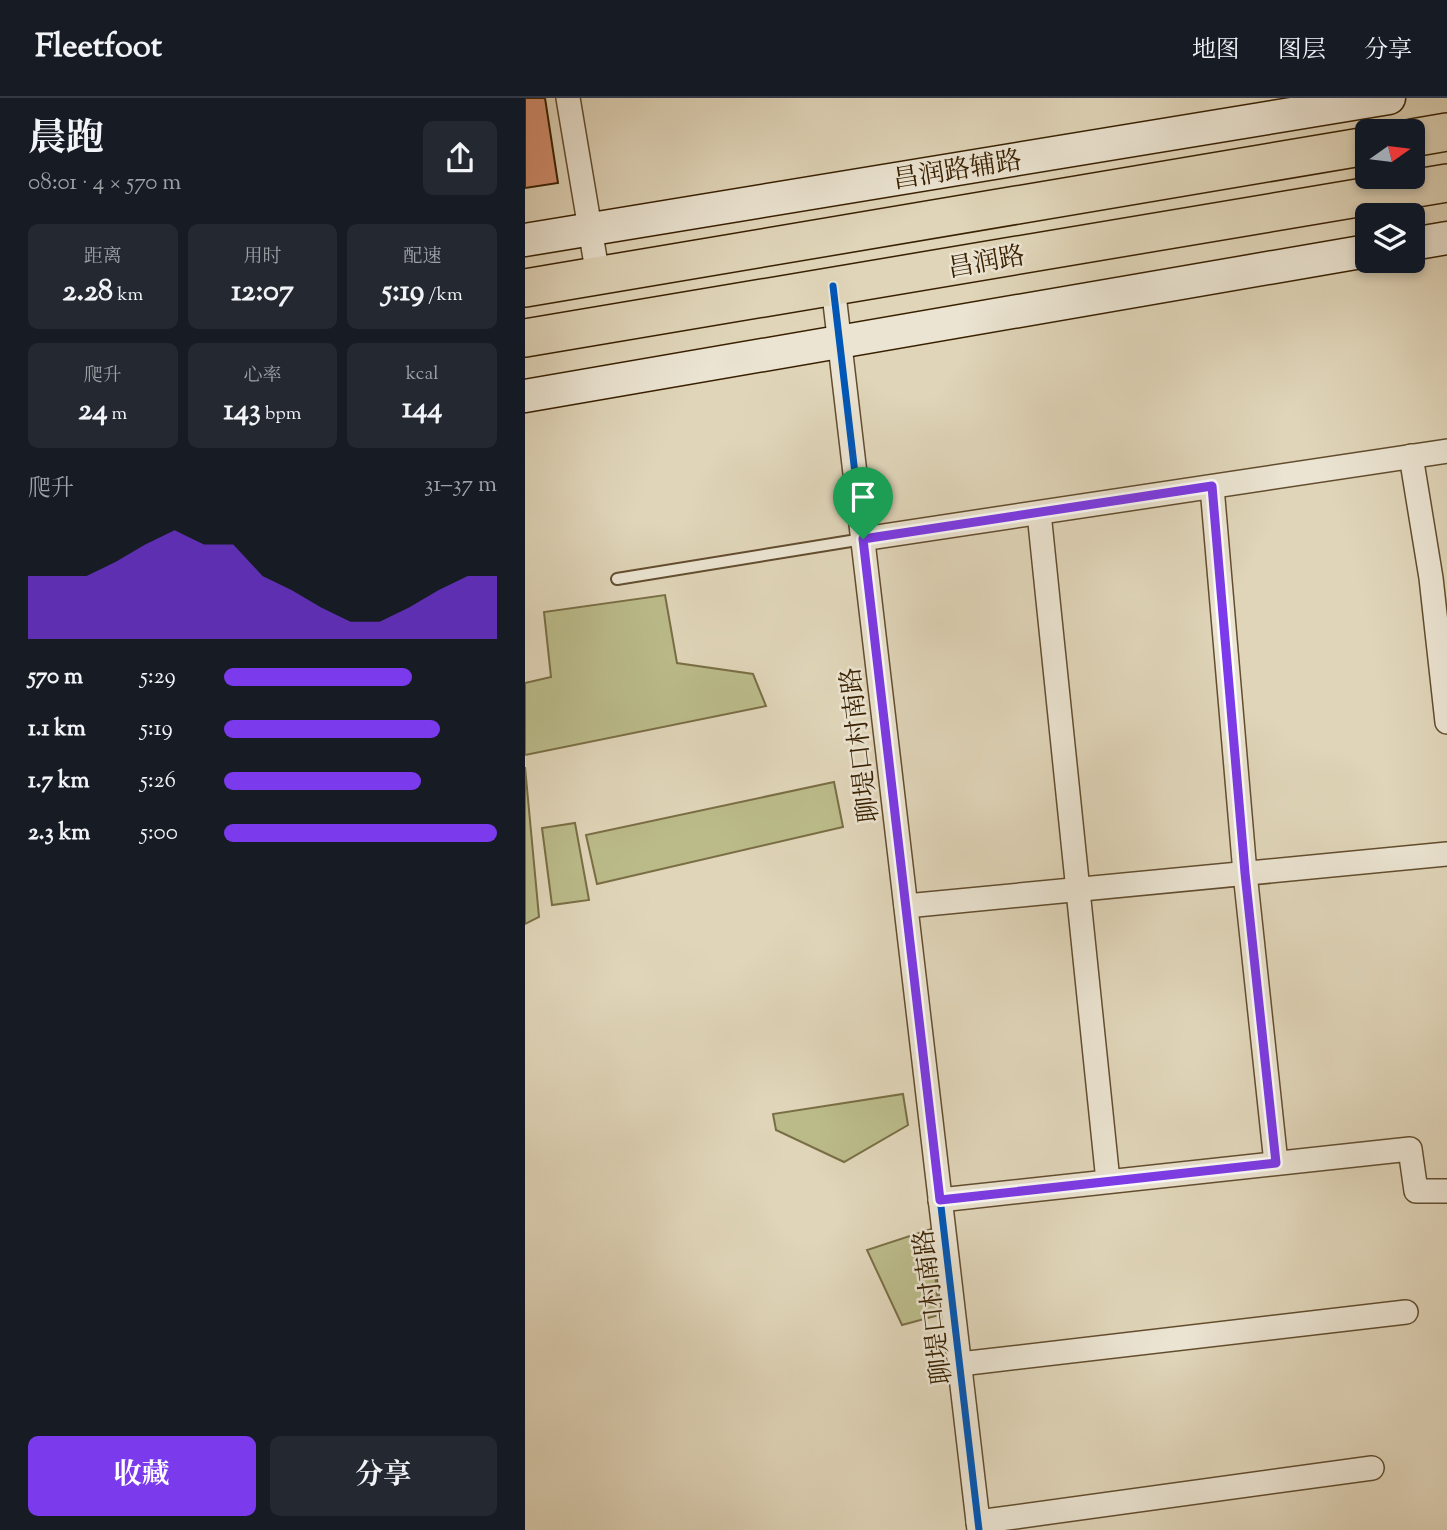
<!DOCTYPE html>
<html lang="zh">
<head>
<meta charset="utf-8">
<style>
	:root { --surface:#171b24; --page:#242831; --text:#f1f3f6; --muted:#9ea1a6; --line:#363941; --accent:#7c3aed }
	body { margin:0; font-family:"Sorts Mill Goudy","Noto Serif SC",serif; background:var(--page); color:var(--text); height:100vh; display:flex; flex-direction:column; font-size:26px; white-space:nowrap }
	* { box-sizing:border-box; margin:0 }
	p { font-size:23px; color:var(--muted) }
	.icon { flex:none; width:38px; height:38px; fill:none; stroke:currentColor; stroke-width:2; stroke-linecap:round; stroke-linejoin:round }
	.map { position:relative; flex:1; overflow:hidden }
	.drawer { display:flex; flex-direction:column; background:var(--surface); width:525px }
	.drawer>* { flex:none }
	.needle { width:46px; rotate:76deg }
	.tools { position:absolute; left:830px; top:21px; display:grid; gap:14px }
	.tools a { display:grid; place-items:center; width:70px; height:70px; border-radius:10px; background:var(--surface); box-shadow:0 4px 10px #0003; font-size:35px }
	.pin { position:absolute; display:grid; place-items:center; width:60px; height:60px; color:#fff; margin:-72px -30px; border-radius:50% 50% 50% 0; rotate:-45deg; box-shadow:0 0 7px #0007 }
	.pin .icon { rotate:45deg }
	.round { display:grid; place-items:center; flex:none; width:74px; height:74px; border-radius:10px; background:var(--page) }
	.summary { display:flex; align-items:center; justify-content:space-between; height:119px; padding:0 28px }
	h1 { font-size:38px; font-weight:700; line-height:52px }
	.metrics { display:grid; grid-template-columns:repeat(3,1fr); gap:10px; height:119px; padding:7px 28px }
	.metrics div { display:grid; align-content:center; border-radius:10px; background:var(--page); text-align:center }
	.metrics b { font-size:30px; font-weight:700 }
	.metrics small { font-size:19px; font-weight:400 }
	.metrics p { font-size:19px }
	.chart { height:196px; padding:14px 28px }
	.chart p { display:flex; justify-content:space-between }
	.chart svg { width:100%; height:126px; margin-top:7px; fill:var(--accent); opacity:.7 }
	.button { display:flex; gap:14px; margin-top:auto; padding:14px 28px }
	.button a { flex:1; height:80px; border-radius:10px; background:var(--accent); color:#fff; font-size:28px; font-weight:700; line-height:80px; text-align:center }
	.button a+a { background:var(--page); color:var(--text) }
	ul { padding:0 28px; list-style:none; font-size:23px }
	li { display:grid; grid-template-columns:112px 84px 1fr; align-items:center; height:52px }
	li i { height:18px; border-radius:9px; background:var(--accent) }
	header { display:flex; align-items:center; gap:42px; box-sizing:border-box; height:98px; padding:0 35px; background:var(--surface); border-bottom:2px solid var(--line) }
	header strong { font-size:33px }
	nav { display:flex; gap:38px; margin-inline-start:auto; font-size:24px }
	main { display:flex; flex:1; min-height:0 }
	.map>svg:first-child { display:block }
</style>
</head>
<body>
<header>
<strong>Fleetfoot</strong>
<nav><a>地图</a><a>图层</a><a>分享</a></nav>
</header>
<main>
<section class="drawer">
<div class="summary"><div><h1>晨跑</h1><p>08:01 · 4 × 570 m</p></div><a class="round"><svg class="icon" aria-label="share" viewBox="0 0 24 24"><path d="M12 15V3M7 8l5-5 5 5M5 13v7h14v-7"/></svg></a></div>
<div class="metrics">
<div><p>距离</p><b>2.28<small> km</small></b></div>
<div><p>用时</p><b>12:07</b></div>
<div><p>配速</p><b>5:19<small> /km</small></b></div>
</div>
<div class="metrics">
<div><p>爬升</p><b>24<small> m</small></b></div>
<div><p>心率</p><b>143<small> bpm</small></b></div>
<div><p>kcal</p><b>144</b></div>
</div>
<div class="chart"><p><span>爬升</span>31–37 m</p>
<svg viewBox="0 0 160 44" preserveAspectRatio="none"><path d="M0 44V22L10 22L20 22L30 17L40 11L50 6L60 11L70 11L80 22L90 27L100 33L110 38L120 38L130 33L140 27L150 22L160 22V44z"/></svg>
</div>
<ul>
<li><b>570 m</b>5:29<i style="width:69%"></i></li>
<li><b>1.1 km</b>5:19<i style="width:79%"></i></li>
<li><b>1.7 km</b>5:26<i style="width:72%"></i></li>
<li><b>2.3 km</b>5:00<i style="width:100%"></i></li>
</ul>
<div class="button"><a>收藏</a><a>分享</a></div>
</section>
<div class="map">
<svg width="922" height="1432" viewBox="0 0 922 1432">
	<rect width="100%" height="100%" fill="#e0d5b9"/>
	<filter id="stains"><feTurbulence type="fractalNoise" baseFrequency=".00286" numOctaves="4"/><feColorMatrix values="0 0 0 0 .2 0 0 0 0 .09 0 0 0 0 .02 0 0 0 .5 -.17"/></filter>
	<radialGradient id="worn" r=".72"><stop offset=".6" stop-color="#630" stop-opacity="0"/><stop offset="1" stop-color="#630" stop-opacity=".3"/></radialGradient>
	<g fill="#bbbb8a" stroke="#7a6e45" stroke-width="2">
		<polygon points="140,497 152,565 228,576 241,608 0,657 0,585 26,579 19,514"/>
		<polygon points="0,669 14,819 0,826"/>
		<polygon points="309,684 318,729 72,786 61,737"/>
		<polygon points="50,725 64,802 27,807 17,730"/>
		<polygon points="378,996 383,1027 319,1064 251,1032 248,1016"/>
		<polygon points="406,1131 414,1217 377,1227 342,1152"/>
	</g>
	<polygon fill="#d38f6f" stroke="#382000" stroke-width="2" points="0,0 20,0 33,85 0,90"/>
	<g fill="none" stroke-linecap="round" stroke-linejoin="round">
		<g stroke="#624d2e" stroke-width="14">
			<polyline id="service" points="92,481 338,441"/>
		</g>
		<g stroke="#624d2e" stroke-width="26">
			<g id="minor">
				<polyline points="43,0 73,178"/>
				<polyline points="308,188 454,1432"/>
				<polyline points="886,358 906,480 922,624"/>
				<polyline points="687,389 720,775 751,1065"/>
				<polyline points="514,415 583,1083"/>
				<polyline points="338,441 922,353"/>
				<polyline points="381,808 922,756"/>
				<polyline points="415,1102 885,1051 891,1093 922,1093"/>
				<polyline points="435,1266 881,1214"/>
				<polyline points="453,1424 847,1370"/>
			</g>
		</g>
		<g stroke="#382000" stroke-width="35">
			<g id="secondary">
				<polyline points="0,142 864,0"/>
				<polyline points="887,146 922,140"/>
				<polyline points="0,298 842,153"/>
			</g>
		</g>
		<g stroke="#382000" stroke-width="40">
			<g id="primary">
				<polyline points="887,40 922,34"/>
				<polyline points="0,190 842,48"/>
				<polyline points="0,240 922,85"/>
			</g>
		</g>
		<use href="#service" stroke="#ebe4d2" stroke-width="10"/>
		<use href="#minor" stroke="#ebe4d2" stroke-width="23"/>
		<use href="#secondary" stroke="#ebe4d2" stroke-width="32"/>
		<use href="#primary" stroke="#e0d5b9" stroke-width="37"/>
		<g stroke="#ebe4d2" stroke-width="11">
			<g id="cycleway">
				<polyline points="308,188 454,1432"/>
				<polyline points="687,389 720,775 751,1065"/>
			</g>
		</g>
		<use href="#cycleway" stroke="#0057b8" stroke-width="7"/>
	</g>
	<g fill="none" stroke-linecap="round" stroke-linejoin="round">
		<g stroke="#fff" stroke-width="14">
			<polygon id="route" points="687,388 720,775 751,1065 415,1102 338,441"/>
		</g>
		<use href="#route" stroke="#7c3aed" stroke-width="9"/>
	</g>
	<g text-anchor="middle" stroke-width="5" stroke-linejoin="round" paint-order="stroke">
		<g font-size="26" fill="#382000" stroke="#ebe4d2">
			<text transform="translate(432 71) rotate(-9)" y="9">昌润路辅路</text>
			<text transform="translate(461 163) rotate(-10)" y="9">昌润路</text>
			<text transform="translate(334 647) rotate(-97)" y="9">聊堤口村南路</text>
			<text transform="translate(407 1209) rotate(-97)" y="9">聊堤口村南路</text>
		</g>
	</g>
	<rect width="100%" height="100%" filter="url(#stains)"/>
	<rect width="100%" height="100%" fill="url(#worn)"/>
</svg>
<div class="tools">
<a><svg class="needle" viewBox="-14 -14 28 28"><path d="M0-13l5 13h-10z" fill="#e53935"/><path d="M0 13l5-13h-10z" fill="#9ea1a6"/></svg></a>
<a><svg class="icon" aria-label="layers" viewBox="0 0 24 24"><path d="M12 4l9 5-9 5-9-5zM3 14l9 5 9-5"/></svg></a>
</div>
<div class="pin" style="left:338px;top:441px;background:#1e9e55"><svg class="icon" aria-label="arrive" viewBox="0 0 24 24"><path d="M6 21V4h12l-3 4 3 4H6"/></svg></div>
</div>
</main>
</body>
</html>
